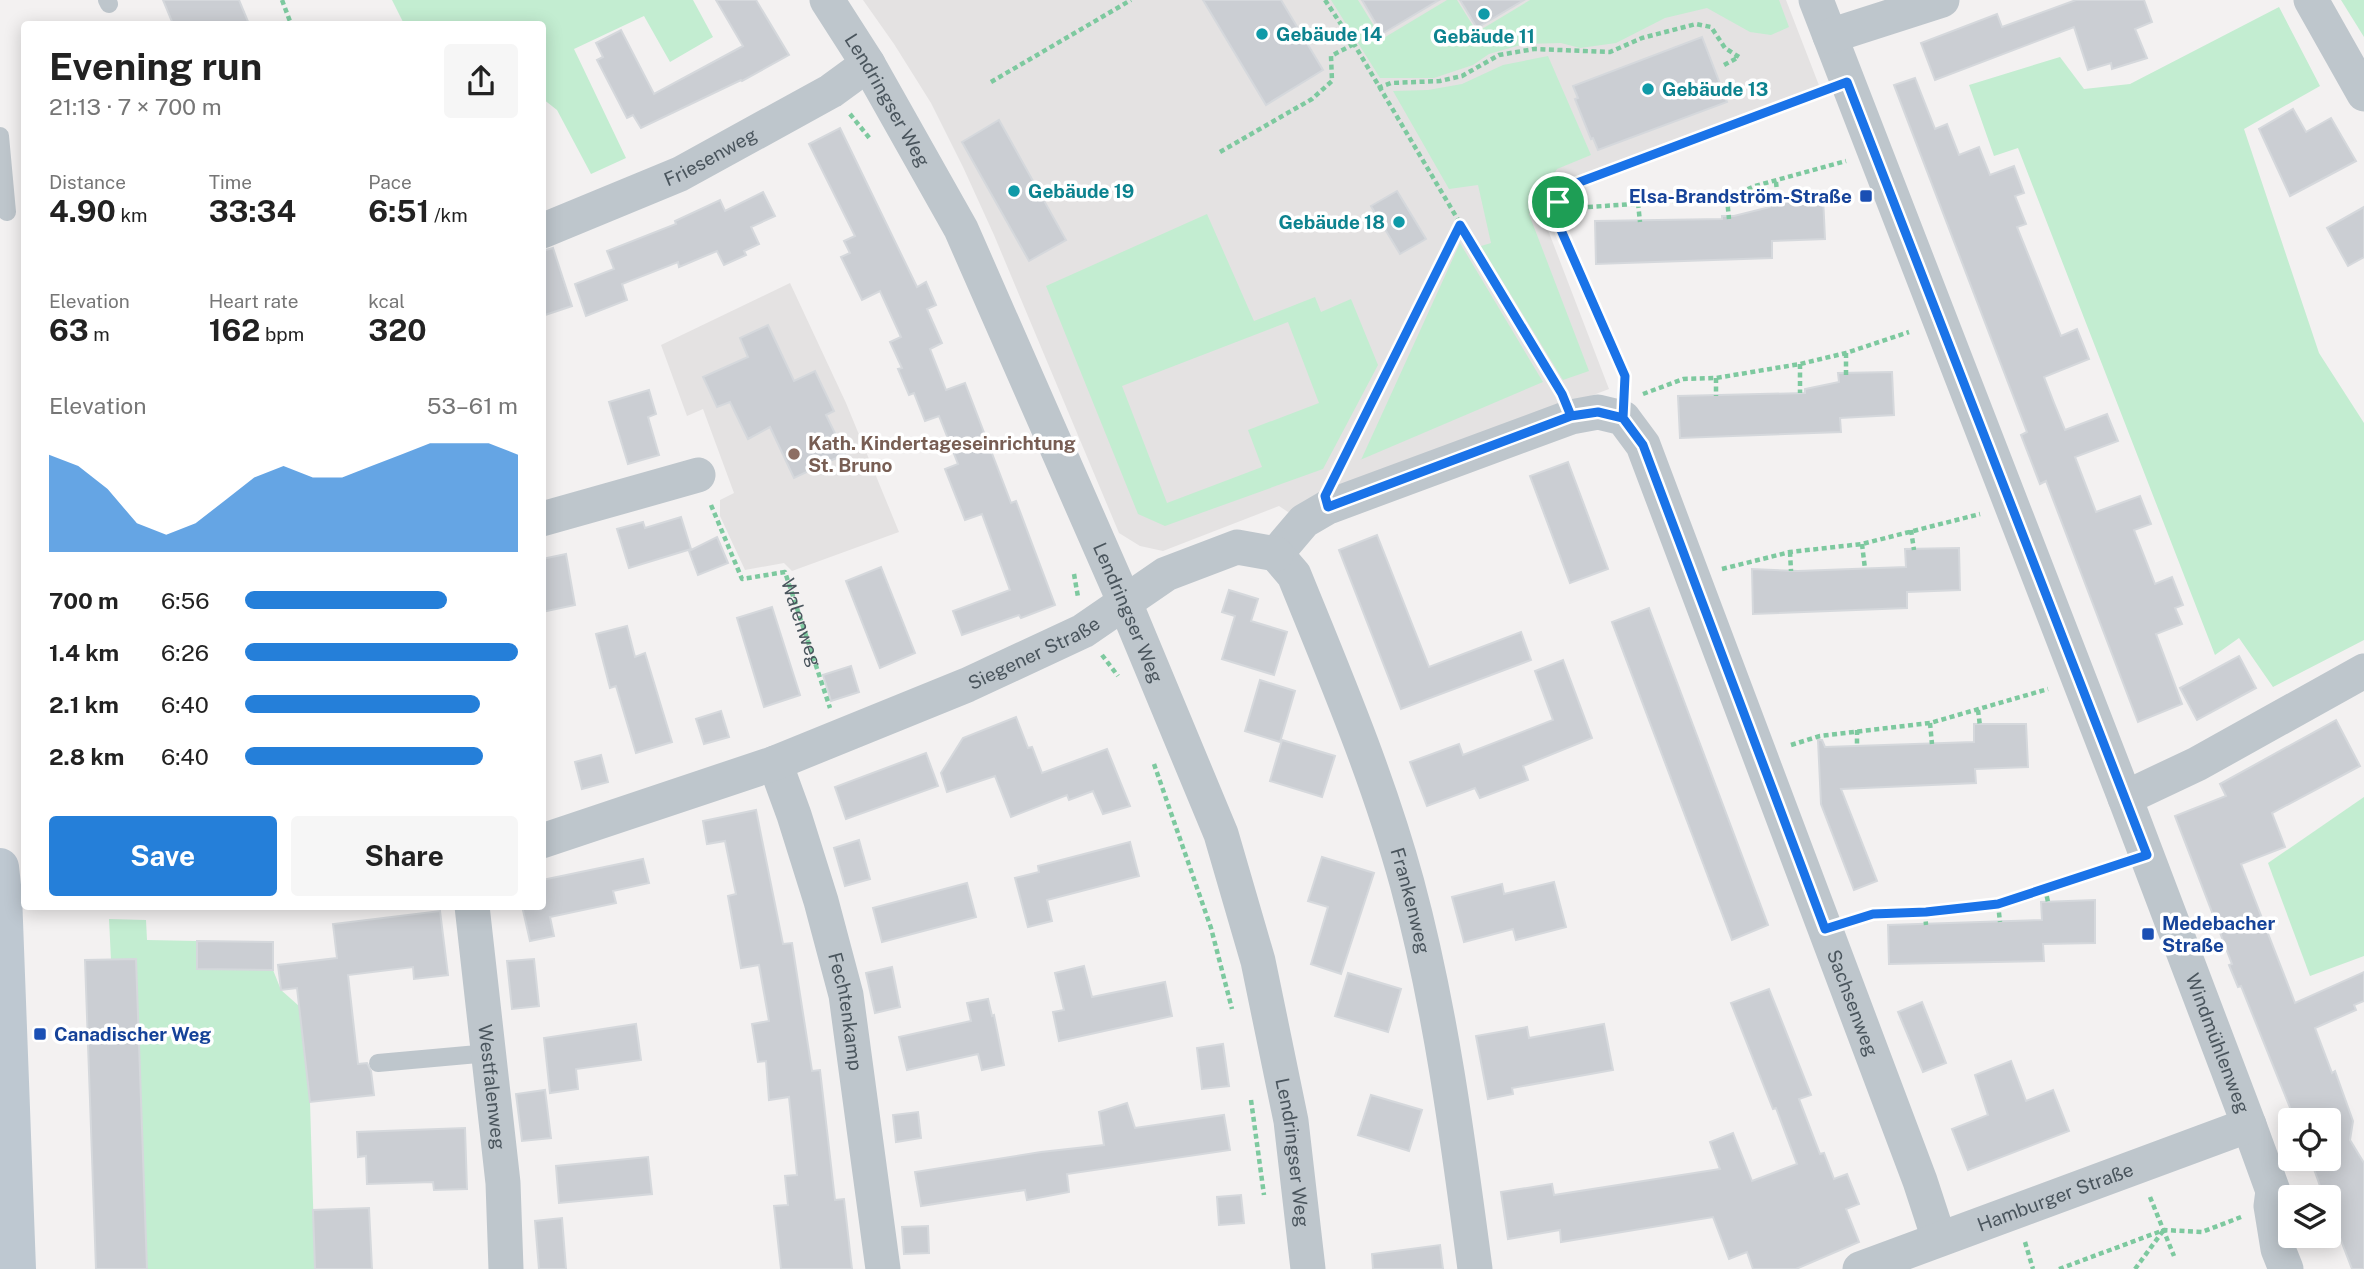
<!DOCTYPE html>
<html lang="en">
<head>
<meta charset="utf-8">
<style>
	:root { --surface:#fff; --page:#f6f6f6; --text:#222; --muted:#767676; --accent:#257fd9 }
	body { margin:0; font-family:"Public Sans",sans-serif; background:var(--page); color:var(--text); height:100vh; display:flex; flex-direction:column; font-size:26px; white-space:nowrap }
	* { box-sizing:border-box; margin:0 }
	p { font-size:23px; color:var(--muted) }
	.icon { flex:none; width:38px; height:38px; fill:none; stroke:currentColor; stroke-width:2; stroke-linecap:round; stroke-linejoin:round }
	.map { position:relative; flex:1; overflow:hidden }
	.side { position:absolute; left:21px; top:21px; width:525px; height:889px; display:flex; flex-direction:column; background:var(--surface); border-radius:7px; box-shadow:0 4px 18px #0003 }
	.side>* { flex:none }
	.fabs { position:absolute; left:2278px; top:1108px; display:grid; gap:14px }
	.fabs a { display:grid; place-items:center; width:63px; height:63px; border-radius:7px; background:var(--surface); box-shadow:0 4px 18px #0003; font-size:35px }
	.pin { position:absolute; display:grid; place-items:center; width:60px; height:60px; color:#fff; margin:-30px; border:4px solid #fff; border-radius:50%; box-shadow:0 2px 7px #0007 }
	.round { display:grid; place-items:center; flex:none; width:74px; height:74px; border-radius:7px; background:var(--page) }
	.overview { display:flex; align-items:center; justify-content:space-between; height:119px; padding:0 28px }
	h1 { font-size:38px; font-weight:700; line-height:52px }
	.stats { display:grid; grid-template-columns:repeat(3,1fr); gap:10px; height:119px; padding:7px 28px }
	.stats div { display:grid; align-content:center }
	.stats b { font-size:30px; font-weight:700 }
	.stats small { font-size:19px; font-weight:400 }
	.stats p { font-size:19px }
	.chart { height:196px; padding:14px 28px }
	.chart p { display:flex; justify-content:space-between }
	.chart svg { width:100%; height:126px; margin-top:7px; fill:var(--accent); opacity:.7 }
	.action { display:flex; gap:14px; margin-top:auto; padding:14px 28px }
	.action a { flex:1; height:80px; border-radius:7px; background:var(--accent); color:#fff; font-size:28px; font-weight:700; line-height:80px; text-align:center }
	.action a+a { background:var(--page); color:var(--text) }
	ul { padding:0 28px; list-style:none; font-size:23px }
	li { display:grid; grid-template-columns:112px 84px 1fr; align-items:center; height:52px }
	li i { height:18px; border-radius:9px; background:var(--accent) }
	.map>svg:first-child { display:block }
</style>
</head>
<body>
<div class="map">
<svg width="2364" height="1269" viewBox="0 0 2364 1269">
	<rect width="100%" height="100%" fill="#f3f1f1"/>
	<g fill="#e4e2e2">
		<polygon points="863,0 1786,0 1820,88 1559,188 1543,217 1609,389 1288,512 1279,506 1163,551 1140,546 1119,533 994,235 963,167 931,103 894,44"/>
		<polygon points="790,283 846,403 899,532 792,571 784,563 745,570 720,516 720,500 734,493 703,409 687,416 661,345"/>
	</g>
	<g fill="#c3edd1" fill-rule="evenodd">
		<polygon points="392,0 693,0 713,37 670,62 644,16 574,49 626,158 591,174 557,110 543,99 542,24 404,24"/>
		<polygon points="1331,0 1358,0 1382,39 1447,0 1457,0 1477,32 1530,0 1779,0 1789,27 1771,35 1750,32 1707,8 1665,18 1616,43 1580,48 1561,43 1524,44 1489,54 1473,65 1434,78 1380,78"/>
		<polygon points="2341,0 2364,0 2364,37"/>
		<polygon points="2279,7 2320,86 2244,129 2319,353 2364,423 2364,640 2273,687 2239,638 2215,655 2018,148 1994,156 1969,85 2060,57 2084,89 2130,84"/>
		<polygon points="1548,56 1591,155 1557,169 1529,214 1589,371 1563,380 1481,246 1491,243 1478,185 1449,189 1393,91 1428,90 1462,84 1503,65"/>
		<path d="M1207,214L1254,321L1315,297L1321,312L1351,299L1378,365L1323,469L1165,526L1138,514L1046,286ZM1288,322L1319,403L1248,430L1262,467L1167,503L1122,386Z"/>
		<polygon points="1460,243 1543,382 1360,460 1361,460"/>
		<polygon points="2364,797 2364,956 2310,976 2268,863"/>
		<polygon points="109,919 146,920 147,940 197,941 197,969 273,970 281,990 299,1006 310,1102 315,1269 147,1269 136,959 111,960"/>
	</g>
	<g fill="#cbced3" stroke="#d5d8dc" stroke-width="2">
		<polygon points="163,0 239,0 249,24 173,24"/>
		<polygon points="716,0 756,0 789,55 742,81 741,80 641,128 633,115 627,118 597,60 603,57 596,43 621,30 654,94 743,46"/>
		<polygon points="1203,0 1281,0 1323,70 1266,105"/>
		<polygon points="1362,0 1439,0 1382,34"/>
		<polygon points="1460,0 1524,0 1477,28"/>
		<polygon points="2076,0 2144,0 2152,22 2135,29 2147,58 2112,69 2111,63 2088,70 2074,27 1935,80 1921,43 1997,14 2002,27"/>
		<polygon points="1702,37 1727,102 1598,150 1593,138 1591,139 1575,99 1578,98 1573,86"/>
		<polygon points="1915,78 1935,129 1947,124 1959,155 1979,147 1990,175 2014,166 2024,193 2015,196 2026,224 2017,227 2061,336 2077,329 2089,359 2044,377 2054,403 2065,430 2107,414 2118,441 2075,457 2096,512 2140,496 2151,524 2134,530 2155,584 2172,577 2183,605 2175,608 2182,624 2156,634 2182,704 2138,722 2046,481 2040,484 2021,435 2027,432 1894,85"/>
		<polygon points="2293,109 2306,132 2331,118 2356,161 2290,196 2259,129"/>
		<polygon points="999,120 1066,240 1029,261 962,142"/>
		<polygon points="840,128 917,287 926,282 936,305 927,309 942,343 930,349 946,390 965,383 1011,503 1016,501 1055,605 1021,618 1019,615 962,635 953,611 1010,590 982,514 965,520 945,469 958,464 939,416 925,421 914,393 909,395 898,369 902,368 890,342 901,337 880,291 862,300 841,257 850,253 844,241 855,236 809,144"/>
		<polygon points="1397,191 1426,239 1400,254 1371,206"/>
		<polygon points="763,192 775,216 751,227 759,244 744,251 746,255 724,265 717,251 679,267 678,262 622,284 627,300 586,316 575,284 614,269 607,251 676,224 675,221 720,200 725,211"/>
		<polygon points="1823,197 1825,239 1772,241 1772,258 1596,264 1595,221 1722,219 1722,216 1734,216 1770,207 1770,201"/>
		<polygon points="2364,207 2364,257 2348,266 2327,228"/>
		<polygon points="553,248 572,306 542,316 542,251"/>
		<polygon points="768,325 794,381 815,371 834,411 826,415 845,454 794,478 770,427 748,439 730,402 717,407 703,377 748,357 740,338"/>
		<polygon points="1892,372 1894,415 1840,418 1841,432 1680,438 1678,396 1805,393 1805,389 1839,382 1838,373"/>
		<polygon points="649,390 656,414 648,417 659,455 628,464 609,402"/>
		<polygon points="1568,462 1608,569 1570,583 1530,476"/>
		<polygon points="681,517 691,549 629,568 617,529 643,522 645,528"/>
		<polygon points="1377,535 1429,667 1521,632 1531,660 1401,709 1339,550"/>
		<polygon points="717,537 728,563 698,575 689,551"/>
		<polygon points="1959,548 1960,590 1907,592 1907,608 1753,614 1752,569 1798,571 1906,567 1905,549"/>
		<polygon points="566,554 575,605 542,612 542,559"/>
		<polygon points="881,567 915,653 880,668 846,581"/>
		<polygon points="1229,590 1258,599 1251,621 1287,632 1274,675 1222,659 1235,616 1222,612"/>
		<polygon points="772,607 800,695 764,707 737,618"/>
		<polygon points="1649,608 1768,925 1732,940 1612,622"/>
		<polygon points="627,626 635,657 645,653 672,742 636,753 616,686 610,688 596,634"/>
		<polygon points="2239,656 2256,688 2197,720 2180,688"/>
		<polygon points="1563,660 1592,738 1523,766 1528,780 1480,798 1475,788 1427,806 1410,762 1459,744 1463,755 1553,720 1535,671"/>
		<polygon points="851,666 859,692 831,701 823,675"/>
		<polygon points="1260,680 1295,691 1280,742 1245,731"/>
		<polygon points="721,711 729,737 704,744 696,719"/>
		<polygon points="1016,717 1028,748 1032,747 1042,773 1107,749 1130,806 1103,814 1093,791 1069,800 1067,795 1011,817 995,776 947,792 941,773 963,738"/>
		<polygon points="2336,720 2360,766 2272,813 2285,847 2241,864 2295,1003 2364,972 2364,1001 2354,1005 2356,1010 2315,1028 2332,1073 2335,1071 2353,1121 2350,1140 2364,1163 2364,1269 2352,1269 2329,1209 2329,1197 2324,1197 2310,1158 2329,1158 2329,1120 2295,1120 2241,986 2238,987 2229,965 2232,964 2175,816 2226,796 2220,784"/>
		<polygon points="1974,724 2026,724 2028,767 1975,769 1976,783 1841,789 1877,881 1854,890 1821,804 1818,740 1822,740 1825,747 1974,742"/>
		<polygon points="1282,740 1335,756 1322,797 1270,781"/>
		<polygon points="926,753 938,786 846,819 835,787"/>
		<polygon points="601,755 608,782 582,789 575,762"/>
		<polygon points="756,810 783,944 792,943 812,1071 820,1070 835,1200 844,1199 852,1269 781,1269 774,1206 788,1205 785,1176 797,1175 789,1097 769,1100 766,1061 758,1062 752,1024 769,1021 759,965 741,968 728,896 736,894 725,841 707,844 703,821"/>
		<polygon points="859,840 870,879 845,886 834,848"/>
		<polygon points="1130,842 1139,876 1047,900 1052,921 1028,927 1015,878 1039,872 1038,866"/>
		<polygon points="1322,857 1374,873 1341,974 1311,964 1328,907 1308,901"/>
		<polygon points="643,859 649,883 613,891 616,903 550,917 554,936 530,941 522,906 542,906 542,880"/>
		<polygon points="1554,882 1566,927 1516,940 1513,929 1464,942 1452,897 1502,884 1504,894"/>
		<polygon points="967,883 976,917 882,942 873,908"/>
		<polygon points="2095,900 2095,943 2043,944 2044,961 1889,964 1888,925 2042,920 2041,902"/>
		<polygon points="440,911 448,975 414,979 413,967 348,975 358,1064 367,1063 371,1071 374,1095 310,1102 297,988 281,990 278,965 337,958 333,924"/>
		<polygon points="197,941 273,942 273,970 197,969"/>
		<polygon points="136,959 147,1269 96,1269 85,960"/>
		<polygon points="534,959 539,1006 512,1009 507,961"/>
		<polygon points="1084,966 1092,997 1165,982 1172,1016 1059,1041 1053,1012 1064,1010 1055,973"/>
		<polygon points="892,967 900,1007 875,1013 866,973"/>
		<polygon points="1348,973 1401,989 1388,1032 1335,1016"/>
		<polygon points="1769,989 1811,1095 1799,1099 1820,1154 1824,1153 1834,1179 1847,1174 1859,1204 1846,1209 1859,1242 1796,1269 1753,1269 1747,1252 1729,1259 1713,1217 1561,1242 1560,1230 1508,1239 1501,1192 1552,1184 1554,1195 1720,1169 1710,1142 1733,1133 1752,1181 1797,1164 1776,1108 1773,1109 1731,1003"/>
		<polygon points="988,999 992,1016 994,1015 1004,1065 982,1070 978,1054 907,1070 899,1037 971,1021 967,1003"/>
		<polygon points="1922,1002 1946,1063 1923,1072 1898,1012"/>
		<polygon points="636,1024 641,1060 576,1069 578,1089 550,1093 544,1038"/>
		<polygon points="1604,1024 1613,1070 1512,1088 1513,1094 1488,1099 1476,1036 1527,1027 1529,1038"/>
		<polygon points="1223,1044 1229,1086 1202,1089 1197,1048"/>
		<polygon points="2011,1061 2026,1101 2053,1090 2069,1131 1968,1170 1952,1129 1988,1115 1975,1075"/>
		<polygon points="545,1090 551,1138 522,1141 516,1094"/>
		<polygon points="1371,1095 1422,1110 1409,1151 1358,1135"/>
		<polygon points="1127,1103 1135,1128 1224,1115 1230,1150 1067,1174 1069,1192 1027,1200 1025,1190 921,1206 915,1172 1041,1152 1104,1145 1099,1112"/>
		<polygon points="918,1112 921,1138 896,1142 893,1115"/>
		<polygon points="465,1128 467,1189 434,1190 433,1182 367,1184 366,1156 358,1157 357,1132"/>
		<polygon points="648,1157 652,1194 559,1203 556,1166"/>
		<polygon points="1241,1195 1244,1223 1219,1225 1217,1197"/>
		<polygon points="369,1208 372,1269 315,1269 313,1210"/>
		<polygon points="562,1218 566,1269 539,1269 535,1221"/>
		<polygon points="928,1226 929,1253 904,1254 902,1227"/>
		<polygon points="1440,1245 1443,1269 1373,1269 1372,1254"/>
	</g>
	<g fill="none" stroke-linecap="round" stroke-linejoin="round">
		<g stroke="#7dc99f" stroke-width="4.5" stroke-dasharray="5 3.5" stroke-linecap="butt">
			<polyline points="282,0 291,24"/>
			<polyline points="1325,0 1354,44 1557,387"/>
			<polyline points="991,82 1131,0"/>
			<polyline points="1378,88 1391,83 1440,81 1462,76 1499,55 1534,49 1610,52 1642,38 1696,24 1711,27 1725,48 1739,57 1724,65"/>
			<polyline points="850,114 871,140"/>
			<polyline points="1220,152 1312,99 1332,81 1331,56 1354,44"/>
			<polyline points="1776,182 1778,201"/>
			<polyline points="1727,198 1729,219"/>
			<polyline points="1638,203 1640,222"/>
			<polyline points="1557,221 1588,207 1727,198 1755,186 1846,161"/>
			<polyline points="1846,353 1846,375"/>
			<polyline points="1800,364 1800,393"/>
			<polyline points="1716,378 1716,396"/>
			<polyline points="1625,385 1625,376 1557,221 1558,202 1569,186 1820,92"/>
			<polyline points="1643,394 1683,379 1716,378 1800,364 1846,353 1909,332"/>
			<polyline points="1338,468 1460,224"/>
			<path id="s1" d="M711,505L742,579L785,572L830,708"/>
			<polyline points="1911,530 1914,550"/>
			<polyline points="1862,544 1865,569"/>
			<polyline points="1790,552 1791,571"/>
			<polyline points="1722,569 1790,552 1862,544 1980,514"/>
			<polyline points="1074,574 1078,597"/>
			<polyline points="1102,655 1118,676"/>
			<polyline points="1978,710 1980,726"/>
			<polyline points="1930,723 1932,744"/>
			<polyline points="1857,730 1857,747"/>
			<polyline points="1791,745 1820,736 1930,723 2048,689"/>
			<polyline points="1154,764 1211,928 1232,1009"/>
			<polyline points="2045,888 2048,902"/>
			<polyline points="1998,904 2000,922"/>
			<polyline points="1925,913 1926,925"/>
			<polyline points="1856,919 1873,914 1925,913 1998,904 2116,865"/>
			<polyline points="1251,1100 1264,1195"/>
			<polyline points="2150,1197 2174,1256"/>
			<polyline points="2025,1242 2033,1269"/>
			<polyline points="2059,1269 2164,1230 2202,1232 2241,1217"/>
			<polyline points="2135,1269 2163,1231"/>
		</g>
		<g stroke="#bec6cc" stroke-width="18">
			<polyline points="107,0 109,4"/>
			<polyline points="0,136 7,212"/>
			<polyline points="378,1063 489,1053"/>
		</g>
		<g stroke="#bec6cc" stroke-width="35">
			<path id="s2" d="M827,0L868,64L961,229L1125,603L1221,834L1258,961L1291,1121L1308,1269"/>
			<path id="s3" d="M1816,0L2125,798L2249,1125L2273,1191L2271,1206L2278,1249L2286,1269"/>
			<polyline points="2311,0 2364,94"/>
			<polyline points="1830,36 1942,0"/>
			<path id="s4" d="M542,231L680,174L831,91L868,64"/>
			<polyline points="542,519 698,475"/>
			<path id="s5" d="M1276,554L1304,521L1328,507L1571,417L1598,412L1623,418L1643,445L1920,1181L1939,1239"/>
			<path id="s6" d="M1276,554L1294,575C1335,676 1378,777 1407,883C1441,1009 1458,1140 1475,1269"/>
			<path id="s7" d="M775,763L794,815L821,901L846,995L883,1269"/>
			<polyline points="2125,798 2197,764 2364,671"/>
			<path id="s8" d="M542,841L775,763L967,685L1083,631L1166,574L1237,547L1276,554"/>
			<path id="s9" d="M472,906L503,1183L506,1269"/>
			<path id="s10" d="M1860,1269L2249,1125"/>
		</g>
		<polyline stroke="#bec8d1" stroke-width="38" points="0,867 3,895 17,1269"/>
	</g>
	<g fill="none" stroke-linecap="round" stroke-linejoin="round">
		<g stroke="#fff" stroke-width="14">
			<polyline id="route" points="1558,202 1557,221 1625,376 1623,418 1598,412 1571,416 1328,507 1325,496 1460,225 1562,394 1571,416 1598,412 1623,418 1643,445 1825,929 1873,914 1926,912 1998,904 2147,855 1847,82 1569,186 1558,202"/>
		</g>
		<use href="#route" stroke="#1a73e8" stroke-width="9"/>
	</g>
	<g fill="#0f9aa8" stroke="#fff" stroke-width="2.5">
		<circle cx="1484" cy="14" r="7"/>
		<circle cx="1262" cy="34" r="7"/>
		<circle cx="1648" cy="89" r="7"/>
		<circle cx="1014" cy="191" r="7"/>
		<circle cx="1399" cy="222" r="7"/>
	</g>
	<g fill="#1a4fb4" stroke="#fff" stroke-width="2.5">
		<rect x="1859" y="189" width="14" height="14" rx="3.5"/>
		<rect x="2141" y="927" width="14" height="14" rx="3.5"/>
		<rect x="33" y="1027" width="14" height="14" rx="3.5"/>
	</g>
	<circle fill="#8d6e63" stroke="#fff" stroke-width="2.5" cx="794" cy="454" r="7"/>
	<g text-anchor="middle" stroke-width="7" stroke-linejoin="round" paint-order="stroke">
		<g font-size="19" font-weight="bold" fill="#0d838f" stroke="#fff" text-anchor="start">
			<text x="1276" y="41">Gebäude 14</text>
			<text x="1484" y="43" text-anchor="middle">Gebäude 11</text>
			<text x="1662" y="96">Gebäude 13</text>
			<text x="1028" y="198">Gebäude 19</text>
			<text x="1385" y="229" text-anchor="end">Gebäude 18</text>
		</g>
		<g font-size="19" fill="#4a555d" stroke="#fff">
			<text dy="7" stroke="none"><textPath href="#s2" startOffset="117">Lendringser Weg</textPath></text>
			<text dy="7" stroke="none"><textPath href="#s4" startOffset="184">Friesenweg</textPath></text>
			<text dy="7" stroke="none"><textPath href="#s2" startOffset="684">Lendringser Weg</textPath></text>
			<text dy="7" stroke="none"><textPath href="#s1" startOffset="177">Walenweg</textPath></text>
			<text dy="7" stroke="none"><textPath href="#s8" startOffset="527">Siegener Straße</textPath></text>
			<text dy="7" stroke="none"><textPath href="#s6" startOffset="374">Frankenweg</textPath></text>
			<text dy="7" stroke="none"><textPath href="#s5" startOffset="1013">Sachsenweg</textPath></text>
			<text dy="7" stroke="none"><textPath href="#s7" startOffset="259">Fechtenkamp</textPath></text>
			<text dy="7" stroke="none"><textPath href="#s3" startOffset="1118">Windmühlenweg</textPath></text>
			<text dy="7" stroke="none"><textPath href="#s9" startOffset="182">Westfalenweg</textPath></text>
			<text dy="7" stroke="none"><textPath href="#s2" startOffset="1251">Lendringser Weg</textPath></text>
			<text dy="7" stroke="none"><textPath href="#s10" startOffset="208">Hamburger Straße</textPath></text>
		</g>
		<g font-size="19" font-weight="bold" fill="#164399" stroke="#fff" text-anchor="start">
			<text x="1852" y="203" text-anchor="end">Elsa-Brandström-Straße</text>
			<text x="2162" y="930">Medebacher<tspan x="2162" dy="22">Straße</tspan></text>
			<text x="54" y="1041">Canadischer Weg</text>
		</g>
		<g font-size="19" font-weight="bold" fill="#785e54" stroke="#fff" text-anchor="start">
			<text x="808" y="450">Kath. Kindertageseinrichtung<tspan x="808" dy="22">St. Bruno</tspan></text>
		</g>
	</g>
</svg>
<div class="fabs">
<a><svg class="icon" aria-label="locate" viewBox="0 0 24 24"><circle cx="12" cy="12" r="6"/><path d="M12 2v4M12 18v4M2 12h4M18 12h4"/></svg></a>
<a><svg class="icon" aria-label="layers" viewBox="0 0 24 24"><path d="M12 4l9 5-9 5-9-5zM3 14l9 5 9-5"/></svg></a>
</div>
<div class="pin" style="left:1558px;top:202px;background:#1e9e55"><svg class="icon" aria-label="arrive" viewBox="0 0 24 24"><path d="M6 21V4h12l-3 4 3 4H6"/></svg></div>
<section class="side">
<div class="overview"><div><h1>Evening run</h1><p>21:13 · 7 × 700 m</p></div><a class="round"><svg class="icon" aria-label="share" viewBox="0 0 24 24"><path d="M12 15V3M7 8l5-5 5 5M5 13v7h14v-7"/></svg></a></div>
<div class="stats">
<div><p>Distance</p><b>4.90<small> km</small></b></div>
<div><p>Time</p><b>33:34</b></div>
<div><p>Pace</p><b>6:51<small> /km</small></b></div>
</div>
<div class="stats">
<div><p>Elevation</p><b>63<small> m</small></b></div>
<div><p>Heart rate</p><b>162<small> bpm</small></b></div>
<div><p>kcal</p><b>320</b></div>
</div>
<div class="chart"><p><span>Elevation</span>53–61 m</p>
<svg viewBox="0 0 160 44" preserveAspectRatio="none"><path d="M0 44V10L10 14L20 22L30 34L40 38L50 34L60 26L70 18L80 14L90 18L100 18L110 14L120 10L130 6L140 6L150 6L160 10V44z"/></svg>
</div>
<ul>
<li><b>700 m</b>6:56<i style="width:74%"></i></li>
<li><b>1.4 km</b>6:26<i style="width:100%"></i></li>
<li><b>2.1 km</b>6:40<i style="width:86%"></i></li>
<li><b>2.8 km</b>6:40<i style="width:87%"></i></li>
</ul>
<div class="action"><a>Save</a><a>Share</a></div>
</section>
</div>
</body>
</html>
